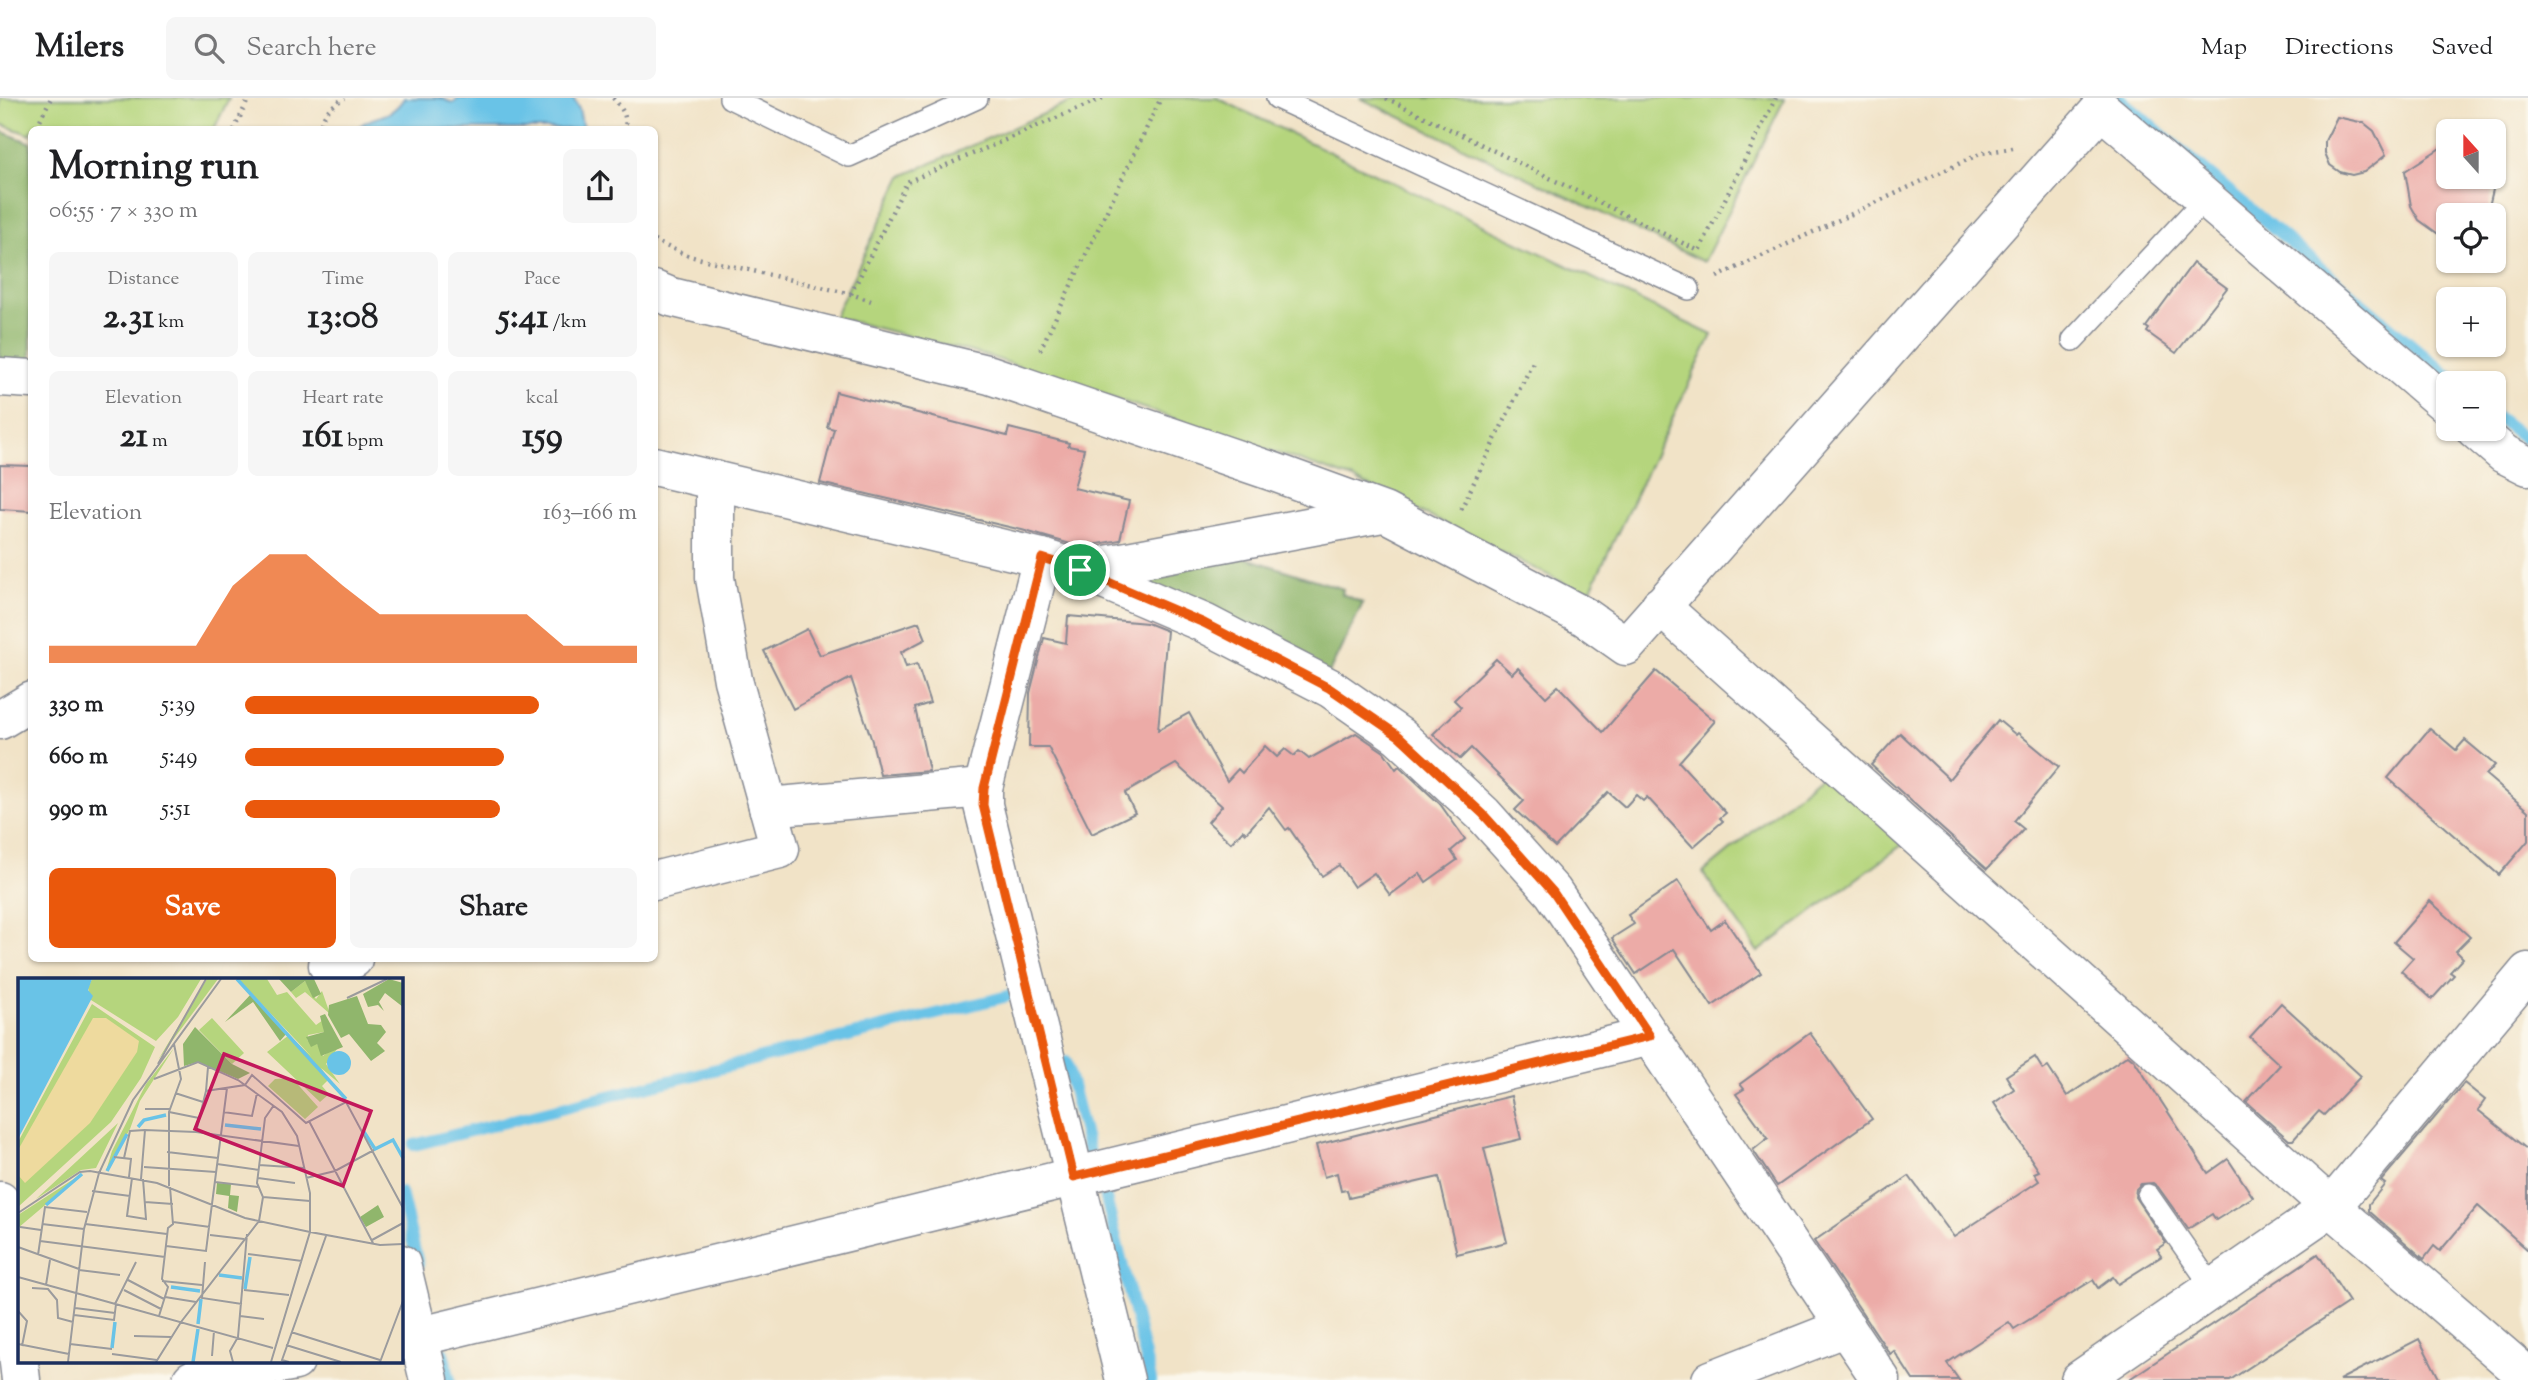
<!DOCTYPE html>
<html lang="en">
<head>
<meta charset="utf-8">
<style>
	:root { --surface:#fff; --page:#f6f6f6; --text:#202124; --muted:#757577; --line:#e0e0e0; --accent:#ea580c }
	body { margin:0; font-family:"Sorts Mill Goudy",serif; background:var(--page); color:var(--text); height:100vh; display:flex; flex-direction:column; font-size:26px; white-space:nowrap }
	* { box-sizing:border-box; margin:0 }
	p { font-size:23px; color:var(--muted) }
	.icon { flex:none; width:38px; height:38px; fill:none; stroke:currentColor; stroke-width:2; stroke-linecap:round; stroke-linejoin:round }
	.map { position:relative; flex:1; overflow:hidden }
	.panel { position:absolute; left:28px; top:28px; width:630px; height:836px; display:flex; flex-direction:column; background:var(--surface); border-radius:10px; box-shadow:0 2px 5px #0004 }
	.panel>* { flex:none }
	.needle { width:46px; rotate:339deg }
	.tools { position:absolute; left:2436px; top:21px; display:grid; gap:14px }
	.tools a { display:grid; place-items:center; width:70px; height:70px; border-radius:10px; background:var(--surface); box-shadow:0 2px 5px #0004; font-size:35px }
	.pin { position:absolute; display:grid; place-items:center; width:60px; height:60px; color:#fff; margin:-30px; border:4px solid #fff; border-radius:50%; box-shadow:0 2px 7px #0007 }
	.round { display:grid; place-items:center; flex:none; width:74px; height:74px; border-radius:10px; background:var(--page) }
	.overview { display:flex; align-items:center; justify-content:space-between; height:119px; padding:0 21px }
	h1 { font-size:38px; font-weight:800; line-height:52px }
	.stats { display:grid; grid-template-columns:repeat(3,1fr); gap:10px; height:119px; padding:7px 21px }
	.stats div { display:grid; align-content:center; border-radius:10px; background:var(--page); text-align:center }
	.stats b { font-size:35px; font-weight:800 }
	.stats small { font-size:19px; font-weight:400 }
	.stats p { font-size:19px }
	.chart { height:196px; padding:14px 21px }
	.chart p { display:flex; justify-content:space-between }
	.chart svg { width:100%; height:126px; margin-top:7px; fill:var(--accent); opacity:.7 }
	.cta { display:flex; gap:14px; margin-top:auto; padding:14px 21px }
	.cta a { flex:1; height:80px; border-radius:10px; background:var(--accent); color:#fff; font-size:28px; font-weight:800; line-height:80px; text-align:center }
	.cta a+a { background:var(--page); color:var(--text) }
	ul { padding:0 21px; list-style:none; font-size:23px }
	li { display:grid; grid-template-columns:112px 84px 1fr; align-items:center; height:52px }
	li i { height:18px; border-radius:9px; background:var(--accent) }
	header { display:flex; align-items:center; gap:42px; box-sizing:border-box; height:98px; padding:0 35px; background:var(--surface); border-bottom:2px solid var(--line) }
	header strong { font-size:33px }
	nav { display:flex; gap:38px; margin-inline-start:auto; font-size:24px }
	.search { width:490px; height:63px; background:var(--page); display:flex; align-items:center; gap:18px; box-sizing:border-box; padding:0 24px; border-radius:10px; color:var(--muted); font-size:26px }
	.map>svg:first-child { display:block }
</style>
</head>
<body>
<header>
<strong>Milers</strong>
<div class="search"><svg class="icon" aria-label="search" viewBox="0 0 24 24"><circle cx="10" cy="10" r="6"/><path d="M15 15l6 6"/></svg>Search here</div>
<nav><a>Map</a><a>Directions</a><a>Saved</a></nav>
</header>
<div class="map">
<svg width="2528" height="1282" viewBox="0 0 2528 1282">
	<rect width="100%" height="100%" fill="#fbf7ec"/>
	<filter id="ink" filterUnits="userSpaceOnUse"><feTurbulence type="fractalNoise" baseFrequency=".0143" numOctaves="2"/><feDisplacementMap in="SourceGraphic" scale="14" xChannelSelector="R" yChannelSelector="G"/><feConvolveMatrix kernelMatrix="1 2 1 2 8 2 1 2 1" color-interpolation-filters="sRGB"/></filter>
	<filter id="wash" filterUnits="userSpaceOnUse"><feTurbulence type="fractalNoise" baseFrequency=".00686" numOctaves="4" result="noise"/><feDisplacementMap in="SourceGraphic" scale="28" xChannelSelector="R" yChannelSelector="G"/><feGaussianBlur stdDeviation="1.57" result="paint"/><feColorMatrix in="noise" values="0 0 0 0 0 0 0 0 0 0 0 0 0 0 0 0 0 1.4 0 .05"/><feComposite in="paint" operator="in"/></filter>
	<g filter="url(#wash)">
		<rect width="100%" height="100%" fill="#f1e3c7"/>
		<g fill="#b5d57d" stroke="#68826e" stroke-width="2">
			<polygon points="0,0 229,0 214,31 32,32 31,37 0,26"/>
			<polygon points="1080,0 1217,0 1712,237 1588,497 1354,381 991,259 834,219 902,78"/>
			<polygon points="1360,0 1785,0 1704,164"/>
			<polygon points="1822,676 1906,744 1758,854 1703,775"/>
		</g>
		<g fill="#90b66c" stroke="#567265" stroke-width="2">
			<polygon points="0,33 31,45 31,265 0,263"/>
			<polygon points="1241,458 1343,491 1342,496 1363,505 1329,575 1123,475"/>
		</g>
		<path fill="#69c3e7" stroke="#4279a2" stroke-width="2" d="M404,0H440L453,5L459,0H573L579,11L583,31H357C371,15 389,24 404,0Z"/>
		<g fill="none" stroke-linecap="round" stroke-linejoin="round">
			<g stroke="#69c3e7" stroke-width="12">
				<polyline points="2119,0 2457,285"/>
				<polyline points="2494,317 2528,343"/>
				<polyline points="1066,964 1090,1058"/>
				<polyline points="414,1047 1008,898"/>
				<polyline points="1104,1092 1151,1282"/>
				<polyline points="401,1095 418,1166"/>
				<polyline points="443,1255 450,1282"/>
			</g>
		</g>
		<g id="blocks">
			<g fill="#ecaba7">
				<polygon points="2337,19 2364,25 2374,33 2386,57 2364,74 2352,77 2340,74 2330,67 2325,55 2325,43"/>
				<polygon points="2448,45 2448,79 2496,79 2487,117 2448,117 2448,143 2419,122 2411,108 2405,73"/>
				<polygon points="2193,165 2227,190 2176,255 2147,234 2149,231 2146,229"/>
				<polygon points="836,294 1007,338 1009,330 1069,345 1068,348 1084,351 1074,390 1129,403 1120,442 1081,449 1022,432 820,385 834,331 827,329"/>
				<polygon points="0,367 32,368 32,413 0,411"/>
				<polygon points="1068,518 1147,525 1167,533 1158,632 1189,615 1227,683 1238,671 1242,675 1265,648 1277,659 1285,651 1294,658 1299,653 1309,661 1356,635 1384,654 1396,671 1399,668 1440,706 1465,741 1451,753 1457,762 1426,784 1420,775 1390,797 1374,775 1354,789 1339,767 1322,778 1289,730 1286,732 1269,709 1246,735 1243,732 1231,745 1208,724 1222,708 1176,666 1125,695 1135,715 1092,736 1048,649 1029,649 1030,595 1044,540 1066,545"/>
				<polygon points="919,524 926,541 901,554 906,569 917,566 930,605 915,610 929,673 880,677 872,643 851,580 793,611 764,553 807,531 820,557"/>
				<polygon points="1496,561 1512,576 1518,570 1546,599 1558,588 1603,634 1656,573 1715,623 1679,664 1726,715 1720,720 1723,723 1693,749 1647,699 1643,703 1636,697 1625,709 1608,694 1555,749 1515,712 1524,703 1471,650 1460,661 1433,636 1461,609 1454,602"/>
				<polygon points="1998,622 2016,637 2018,635 2059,669 2014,723 2024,731 1987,771 1871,667 1900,635 1949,681"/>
				<polygon points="2430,630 2456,652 2465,642 2495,667 2486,677 2528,713 2528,743 2499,777 2388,680"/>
				<polygon points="1678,783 1711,832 1725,822 1761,875 1712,908 1674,851 1636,876 1612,840 1634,826 1628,817"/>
				<polygon points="2430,803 2470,839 2456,853 2463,860 2450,874 2454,877 2432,901 2401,873 2413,860 2394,844"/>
				<polygon points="2281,905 2361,978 2324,1017 2319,1013 2293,1042 2289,1042 2246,1004 2280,967 2250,939"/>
				<polygon points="1810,935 1872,1021 1777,1088 1753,1052 1768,1040 1736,996 1744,991 1740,986"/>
				<polygon points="2128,957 2134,962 2208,1075 2228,1061 2253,1099 2216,1122 2212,1116 2188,1131 2158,1089 2153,1085 2141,1086 2136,1091 2135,1099 2166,1145 2157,1151 2162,1158 2118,1186 2113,1179 2098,1190 2093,1182 2014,1231 2009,1224 1947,1265 1959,1282 1913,1282 1894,1253 1890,1256 1814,1143 1909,1078 1954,1139 2039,1083 2034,1075 2039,1073 1994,1005 2014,991 2006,978 2035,959 2043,972 2048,969 2067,998"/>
				<polygon points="2464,985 2485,1002 2478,1012 2528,1052 2528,1152 2478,1108 2440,1153 2434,1148 2424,1161 2369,1113 2369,1106 2385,1086 2381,1083"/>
				<polygon points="1511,998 1521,1041 1484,1050 1507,1144 1457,1156 1439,1079 1349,1100 1347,1092 1341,1093 1337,1075 1324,1079 1316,1047"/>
				<polygon points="2318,1156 2349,1204 2230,1282 2128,1282"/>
				<polygon points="2419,1241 2440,1282 2339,1282"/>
			</g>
		</g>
	</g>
	<g filter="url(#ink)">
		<use href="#blocks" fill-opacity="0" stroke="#868992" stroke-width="2"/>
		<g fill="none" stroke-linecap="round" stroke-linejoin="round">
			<g stroke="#868992" stroke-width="24">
				<g id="service">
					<polyline points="730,0 849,58 977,0"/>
					<polyline points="1277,0 1689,191"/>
					<polyline points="2073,242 2206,100"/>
					<polyline points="2148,1097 2213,1190"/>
				</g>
			</g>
			<g stroke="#868992" stroke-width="41">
				<g id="minor">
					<polyline points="654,192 671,199 990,277 1274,374 1384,414 1585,519 1626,548 2101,11 2448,308"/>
					<polyline points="0,279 32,281"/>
					<polyline points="2475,331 2504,356 2528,368"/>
					<polyline points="654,368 1042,460 1080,472 1204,525 1330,590 1399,638 1483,716 1553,794 1881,1282"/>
					<polyline points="1042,460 983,690 983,707 1125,1282"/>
					<polyline points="1080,472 1382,415"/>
					<polyline points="1660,508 2331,1109 2528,1279"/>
					<polyline points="0,622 32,603"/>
					<polyline points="768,709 983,690"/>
					<polyline points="654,783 780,751 733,582 715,480 715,382"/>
					<polyline points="328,867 353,861"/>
					<polyline points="0,1103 21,1282"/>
					<polyline points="401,1166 429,1282"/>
					<polyline points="401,1243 1650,938"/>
					<polyline points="192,1282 295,1263"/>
					<polyline points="1711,1282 1846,1229"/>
					<polyline points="2080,1282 2331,1109 2528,874"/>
				</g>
			</g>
			<g stroke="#868992" stroke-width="4.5" stroke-dasharray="2 5" stroke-linecap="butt">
				<path d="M613,0C621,9 629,19 624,32"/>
				<polyline points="1386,0 1699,153 1776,0"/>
				<polyline points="37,28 51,0"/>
				<polyline points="234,32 249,0"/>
				<path d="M320,32C322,15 331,8 345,0"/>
				<polyline points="654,143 689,158 851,196 871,203"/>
				<polyline points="1717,179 1982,55 2013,50"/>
				<polyline points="851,196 907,84 1103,0"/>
				<polyline points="1040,252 1161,0"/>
				<polyline points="1461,411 1533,264"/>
			</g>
			<use href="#service" stroke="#fff" stroke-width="21"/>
			<use href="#minor" stroke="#fff" stroke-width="38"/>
		</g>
	</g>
	<g fill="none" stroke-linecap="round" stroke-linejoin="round" filter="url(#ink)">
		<g stroke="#fff" stroke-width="14">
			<polygon id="route" points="1042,460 1080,472 1204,525 1329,590 1399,638 1483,716 1553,794 1650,938 1074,1079 983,707 984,690"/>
		</g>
		<use href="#route" stroke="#ea580c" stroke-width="9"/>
	</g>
	<g transform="translate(18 880)">
		<rect width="385" height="385" fill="#f1e3c7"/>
		<path d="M74,1H183L160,39L138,63L73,22L70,10ZM189,1H200L140,82ZM220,1H249L259,17L269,14L298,47L305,42L306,54L290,57L289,62L299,66L305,78L314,71H319L308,86L322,106L303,90L311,101L304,108L311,116L302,124L249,74L271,57L293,78ZM287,3L298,21L304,13L312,36L287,14L278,20L273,14ZM74,26L137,69L123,100L93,144L0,229V164ZM194,40L226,75L214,86L181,52ZM156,70L122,123L112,151L88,193L94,173L128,106ZM274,100L300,129L287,141L250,108L257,101ZM100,145L78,190L63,192L18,221ZM65,195L0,250V237Z" fill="#b5d57d"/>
		<path d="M261,1H296L303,16L295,20L287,3L273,14ZM371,1L385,5V29L367,15L361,24L366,33L360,27L350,29L345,16ZM233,16L269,55L262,63L235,24L207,44ZM339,18L350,46L363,47L368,54L359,65L367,73L353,83L331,56L323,60L310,37L311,27ZM307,36L325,69L303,78L299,66L293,69L288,59L306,54L302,38ZM177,49L214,86L232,95L220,101L180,84L166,88L165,66ZM199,205L213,206L212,217L221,218L219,234L210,230L211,218L198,216ZM360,227L366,239L348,249L342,239Z" fill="#90b66c"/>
		<path d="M75,40H88L121,63L119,74L72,145L7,205L0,197V172Z" fill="#eeda9e"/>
		<path d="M0,1H74L70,12L75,18L0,161ZM309 85a12 12 0 1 1 24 0a12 12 0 1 1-24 0Z" fill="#69c3e7"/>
		<path fill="none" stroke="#69c3e7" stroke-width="3.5" d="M219,1L328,121M207,147L243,151M120,149L126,142L148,137M346,154L357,171L375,162L385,180M89,193L109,156M28,227L64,196M201,297L224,300M153,309L182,313M227,311L232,279M180,346L183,321M94,370L97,344M175,384L180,351"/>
		<path fill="none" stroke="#9b9b9d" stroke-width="2" d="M329,20L369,1M140,86L188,1M188,113L190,89M157,115L185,124M127,131H152M151,134L181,140M205,134L234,138L239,115M291,143L355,265M178,154L188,113L227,107L234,97L288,145L328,124L385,230M149,174L200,180M96,179L113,181L111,199M106,180L112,153L127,152M199,186L241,192M241,187L286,190M126,189L198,194M114,200L109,238L128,241L125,201M240,200L277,205M288,200L317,193L356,172M123,201L127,152L178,154L281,168M197,204L240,209M151,208V134L163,101L156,66M74,213L112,218M245,219L292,223M127,224L155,226M0,235L62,194L72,193L139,205L227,240L292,254V215L279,158L264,134L220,102L180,84L136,101M155,244L192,249M24,246L66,251M67,246L149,256M2,249L23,252M191,249L209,110M192,257L226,261M354,262L385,245M22,263L147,279M148,268L188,273L191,249M0,269L61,291M230,276L284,283M20,277L27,229L69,234M187,284L184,320L224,326M61,292L102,297M0,299L58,315M110,302L146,321M144,303L184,307M28,307L32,282M14,310L30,311L39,322L40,340L55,344M106,312L143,331M226,312L271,317M58,315L255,370M147,319L178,324M97,326L118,284M57,330L97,335M0,333L9,343L4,368M56,337L96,342L98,326M141,338L150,309L144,301L150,250L155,246L152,209M222,338L246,341M273,354L362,382M116,358L153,359M0,366L51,376M52,366L94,371M268,367L323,384M94,376L139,382M194,378L196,353M50,384L66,251L81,195L115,122L203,1M138,384L163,344L241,243L245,219L239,205L247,140L256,127M215,384L212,373L220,359L229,256M253,384L292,254L362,267L385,266M271,384L264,382L308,258M362,384L385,323"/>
		<path fill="#c2185b" fill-opacity="0.15" stroke="#c2185b" stroke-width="3.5" d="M206,76L353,133L325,208L177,151Z"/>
		<rect width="385" height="385" fill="none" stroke="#1b2f5e" stroke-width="3.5"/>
	</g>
</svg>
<div class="tools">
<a><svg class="needle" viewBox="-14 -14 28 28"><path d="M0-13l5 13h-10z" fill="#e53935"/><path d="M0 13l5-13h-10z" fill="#757577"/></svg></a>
<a><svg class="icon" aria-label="locate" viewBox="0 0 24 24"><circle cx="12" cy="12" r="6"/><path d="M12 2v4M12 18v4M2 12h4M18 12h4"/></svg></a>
<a>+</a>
<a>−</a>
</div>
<div class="pin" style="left:1080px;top:472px;background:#1e9e55"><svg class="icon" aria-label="arrive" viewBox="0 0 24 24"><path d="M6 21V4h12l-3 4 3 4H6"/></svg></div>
<section class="panel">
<div class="overview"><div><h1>Morning run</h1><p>06:55 · 7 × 330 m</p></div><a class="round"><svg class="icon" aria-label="share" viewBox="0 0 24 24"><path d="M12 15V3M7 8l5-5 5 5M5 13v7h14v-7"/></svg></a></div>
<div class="stats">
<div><p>Distance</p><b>2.31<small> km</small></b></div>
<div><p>Time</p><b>13:08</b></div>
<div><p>Pace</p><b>5:41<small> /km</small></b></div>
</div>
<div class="stats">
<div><p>Elevation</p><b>21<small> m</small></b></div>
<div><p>Heart rate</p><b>161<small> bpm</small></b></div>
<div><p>kcal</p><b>159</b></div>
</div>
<div class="chart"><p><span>Elevation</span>163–166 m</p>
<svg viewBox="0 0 160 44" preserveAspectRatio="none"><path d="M0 44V38L10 38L20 38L30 38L40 38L50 17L60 6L70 6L80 17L90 27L100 27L110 27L120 27L130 27L140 38L150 38L160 38V44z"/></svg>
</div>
<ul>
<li><b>330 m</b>5:39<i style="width:75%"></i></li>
<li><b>660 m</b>5:49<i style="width:66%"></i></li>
<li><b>990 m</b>5:51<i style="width:65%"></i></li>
</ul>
<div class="cta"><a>Save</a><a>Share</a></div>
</section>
</div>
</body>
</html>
